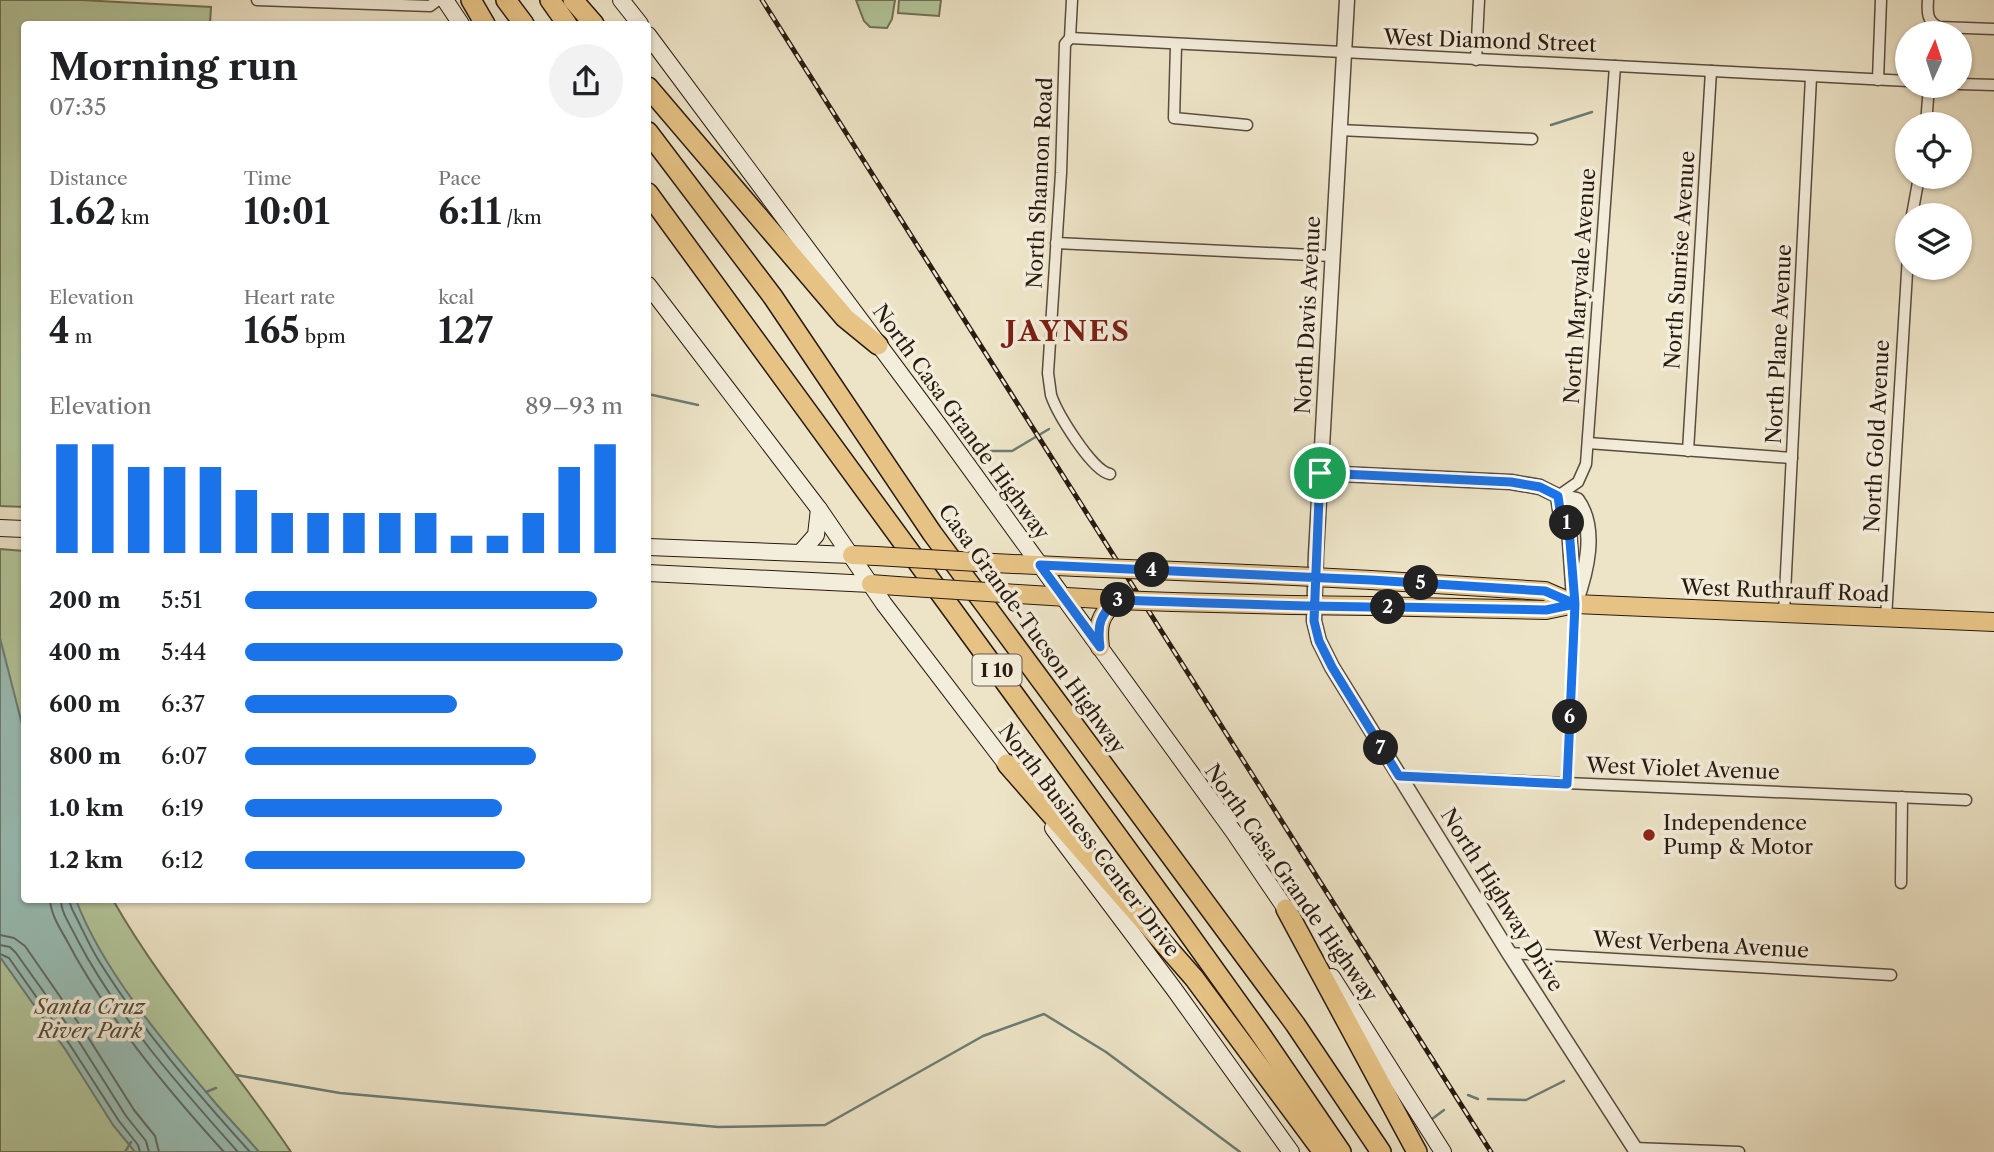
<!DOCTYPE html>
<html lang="en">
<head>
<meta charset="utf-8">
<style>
	:root { --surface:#fff; --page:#f2f2f2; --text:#202124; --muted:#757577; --accent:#1a73e8 }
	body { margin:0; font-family:"Libre Caslon Text",serif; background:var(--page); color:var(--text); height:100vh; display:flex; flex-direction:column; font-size:26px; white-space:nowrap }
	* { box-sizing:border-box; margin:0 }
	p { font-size:23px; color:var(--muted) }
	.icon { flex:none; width:38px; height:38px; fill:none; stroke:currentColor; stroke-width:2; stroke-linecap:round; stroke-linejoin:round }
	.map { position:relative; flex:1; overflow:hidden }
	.drawer { position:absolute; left:21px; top:21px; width:630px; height:882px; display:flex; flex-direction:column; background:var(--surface); border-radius:7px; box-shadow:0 2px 5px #0004 }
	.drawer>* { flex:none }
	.needle { width:46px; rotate:3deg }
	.controls { position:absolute; left:1895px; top:21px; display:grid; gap:14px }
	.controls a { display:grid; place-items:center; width:77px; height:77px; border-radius:50%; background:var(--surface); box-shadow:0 2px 5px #0004; font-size:35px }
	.pin { position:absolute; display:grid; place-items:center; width:60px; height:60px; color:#fff; margin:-30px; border:4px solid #fff; border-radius:50%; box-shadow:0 2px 7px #0007 }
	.km { position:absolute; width:35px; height:35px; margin:-18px; border-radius:50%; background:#222; color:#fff; font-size:19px; line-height:35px; text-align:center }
	.round { display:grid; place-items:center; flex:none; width:74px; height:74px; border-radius:37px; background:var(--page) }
	.head { display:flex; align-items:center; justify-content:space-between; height:119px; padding:0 28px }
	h1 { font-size:38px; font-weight:700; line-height:52px }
	.figures { display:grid; grid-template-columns:repeat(3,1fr); gap:10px; height:119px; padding:7px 28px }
	.figures div { display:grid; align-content:center }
	.figures b { font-size:35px; font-weight:700 }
	.figures small { font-size:19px; font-weight:400 }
	.figures p { font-size:19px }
	.chart { height:196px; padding:14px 28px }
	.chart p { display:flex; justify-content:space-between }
	.chart svg { width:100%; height:126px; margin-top:7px; stroke:var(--accent); stroke-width:6 }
	ul { padding:0 28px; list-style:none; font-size:23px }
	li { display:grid; grid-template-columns:112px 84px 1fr; align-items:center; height:52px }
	li i { height:18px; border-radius:9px; background:var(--accent) }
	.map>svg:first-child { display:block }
</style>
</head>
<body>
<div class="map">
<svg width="1994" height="1152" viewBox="0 0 1994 1152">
	<rect width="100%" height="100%" fill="#ede4c7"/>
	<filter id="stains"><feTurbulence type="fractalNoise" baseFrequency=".00286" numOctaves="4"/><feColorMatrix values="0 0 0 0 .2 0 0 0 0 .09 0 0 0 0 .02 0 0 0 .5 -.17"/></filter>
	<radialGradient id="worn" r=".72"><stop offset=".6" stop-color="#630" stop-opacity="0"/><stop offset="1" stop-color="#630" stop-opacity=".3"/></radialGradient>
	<g fill="#b2c59a" stroke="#6e7055" stroke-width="2">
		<polygon points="0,0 81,0 211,7 210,24 24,24 24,507 0,506"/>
		<polygon points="856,0 895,0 892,19 887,28 870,27 864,21"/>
		<polygon points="899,0 941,0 939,16 898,13"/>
		<path d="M0,549L24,551V900H113C163,988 234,1067 291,1152H0Z"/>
	</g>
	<path fill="#99beb6" stroke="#6c7c74" stroke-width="2" d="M0,638L24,732V900H76C103,971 163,1041 212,1099C227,1117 244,1134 259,1152H135L113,1125L65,1049L0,957Z"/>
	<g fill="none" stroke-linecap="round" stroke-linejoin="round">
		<g stroke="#616c63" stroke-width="2">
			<path d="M50,900C51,914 59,927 66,939C107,1017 165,1087 224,1152"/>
			<path d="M61,900C61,913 71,926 77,939C118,1017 179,1086 238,1152"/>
			<path d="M69,900L72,909C81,926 89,945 99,961C142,1030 196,1092 250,1152"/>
			<polyline points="0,935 14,938 25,946 86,1034 134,1110 155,1136 159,1152"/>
			<polyline points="0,945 10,947 16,953 78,1040 126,1116 146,1141 149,1152"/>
			<polyline points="0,954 9,958 70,1045 119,1121 138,1145 140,1152"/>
		</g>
		<g stroke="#6c7c74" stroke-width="2.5">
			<polyline points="1551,125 1592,112"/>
			<polyline points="648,394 698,405"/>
			<polyline points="982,451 1012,451 1049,429"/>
			<polyline points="236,1075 340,1093 718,1127 825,1125 983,1036 1044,1014 1106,1052 1240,1152"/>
			<polyline points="206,1092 216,1088"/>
			<polyline points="1468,1095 1478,1099"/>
			<polyline points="1488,1099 1526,1100 1564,1081"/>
			<polyline points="1432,1119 1444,1110"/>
			<polyline points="125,1152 131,1142"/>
		</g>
		<g stroke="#5a4c3e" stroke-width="13">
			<g id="minor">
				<polyline points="257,0 430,6 438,0"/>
				<path d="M1072,0L1070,38L1065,44L1061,173L1048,373C1049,380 1050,388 1051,395C1057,413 1092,471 1110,474"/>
				<path d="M1928,0C1927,12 1927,22 1939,27L1994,29"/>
				<polyline points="1070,38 1908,81"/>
				<polyline points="1176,46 1174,118 1247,125"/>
				<polyline points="1476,60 1479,0"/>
				<polyline points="1878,80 1881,0"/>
				<polyline points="1960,84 1994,85"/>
				<polyline points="1926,124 1929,86"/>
				<polyline points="1339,130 1532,139"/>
				<polyline points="1912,215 1919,177"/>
				<polyline points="1056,243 1332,256"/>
				<polyline points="1588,443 1792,458"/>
				<polyline points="1688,451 1711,71"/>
				<polyline points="1558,496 1578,482 1586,464 1615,66"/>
				<polyline points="1784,613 1811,77"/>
				<polyline points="1886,618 1908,256"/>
				<polyline points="1399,776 1966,800"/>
				<polyline points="1567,784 1575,604"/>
				<polyline points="1901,883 1902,797"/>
				<polyline points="1509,953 1891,975"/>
				<polyline points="1634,1148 1739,1152"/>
			</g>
		</g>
		<g stroke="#5a4c3e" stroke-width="17">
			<g id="tertiary">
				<polyline points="1347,0 1316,554 1314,621 1319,641 1332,667 1509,953 1637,1152"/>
				<path d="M1320,473L1511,482L1540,487L1558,496L1577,500C1598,529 1586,573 1575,604"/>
				<polyline points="1558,496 1560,510 1569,529 1574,599"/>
			</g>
		</g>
		<g stroke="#291a10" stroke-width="18">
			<g id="secondary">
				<polyline points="445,0 461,24"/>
				<polyline points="621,0 640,24"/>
				<polyline points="648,35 940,427 1233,831 1292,918"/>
				<polyline points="648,285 819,509 884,604 1013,773"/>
				<polyline points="0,528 24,529"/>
				<polyline points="648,547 852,555"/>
				<polyline points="801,552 816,535 819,509"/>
				<polyline points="648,573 871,584"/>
				<polyline points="1053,828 1174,989 1291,1152"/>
				<polyline points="1332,977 1443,1152"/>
			</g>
		</g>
		<g stroke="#291a10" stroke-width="20">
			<g id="primary">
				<polyline points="852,555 876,556"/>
				<polyline points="994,563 1077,567"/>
				<polyline points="1153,570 1294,576"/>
				<polyline points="1371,580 1545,591 1575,604"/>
				<polyline points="871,584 897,586"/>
				<polyline points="1018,594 1116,600"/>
				<polyline points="1173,602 1292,605"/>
				<polyline points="1370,606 1546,610 1575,604 1994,622"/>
				<path d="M1100,647C1097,624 1100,616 1116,600"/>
			</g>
		</g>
		<g stroke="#291a10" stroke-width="22">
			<g id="motorway">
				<polyline points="471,0 485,24"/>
				<polyline points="506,0 524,24"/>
				<polyline points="550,0 567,24"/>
				<polyline points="573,0 594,24"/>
				<polyline points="648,87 845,318 878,345"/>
				<polyline points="648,132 773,297 932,533 1295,1024 1381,1152"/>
				<polyline points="648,193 1181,923 1259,1032 1341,1152"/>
				<polyline points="1007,764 1194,978 1323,1152"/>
				<polyline points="1286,909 1417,1152"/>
			</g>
		</g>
		<use href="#minor" stroke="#f3eddb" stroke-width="10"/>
		<use href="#tertiary" stroke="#f3eddb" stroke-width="14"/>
		<use href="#secondary" stroke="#f3eddb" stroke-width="16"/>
		<use href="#primary" stroke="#e6c284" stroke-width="18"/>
		<use href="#motorway" stroke="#e6c284" stroke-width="19"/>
		<g stroke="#291a10" stroke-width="5">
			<polyline id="rail" points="762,0 1491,1152"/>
		</g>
		<use href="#rail" stroke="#f3eddb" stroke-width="2.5" stroke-dasharray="8" stroke-linecap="butt"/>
		<g stroke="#291a10" stroke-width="20" stroke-linecap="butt">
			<g id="primary-bridge">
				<polyline points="876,556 994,563"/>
				<polyline points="1077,567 1153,570"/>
				<polyline points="1294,576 1371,580"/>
				<polyline points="897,586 1018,594"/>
				<polyline points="1116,600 1173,602"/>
				<polyline points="1292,605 1370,606"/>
			</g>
		</g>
		<use href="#primary-bridge" stroke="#e6c284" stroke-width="18"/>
	</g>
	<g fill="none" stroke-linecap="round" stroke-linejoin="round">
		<g stroke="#fff" stroke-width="14">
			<path id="route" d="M1320,473L1511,482L1540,487L1558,496L1560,510L1569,529L1575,604L1546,610L1394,607C1301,607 1208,603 1116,600C1100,616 1097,624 1100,647L1040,565L1371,580L1545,591L1575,604L1567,784L1399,776L1332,667L1319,641L1314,621L1320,473"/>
		</g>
		<use href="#route" stroke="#1a73e8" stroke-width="9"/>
	</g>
	<circle fill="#8f2418" stroke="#f3eddb" stroke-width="2.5" cx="1649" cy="835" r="7"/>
	<g text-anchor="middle" stroke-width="7" stroke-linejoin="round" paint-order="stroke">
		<rect fill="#f3eddb" stroke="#66594d" stroke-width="2" x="972.5" y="654.5" width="49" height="31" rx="5"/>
		<g font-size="19" font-weight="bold" fill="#291a10">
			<text x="997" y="677">I 10</text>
		</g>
		<g font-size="21" fill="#291a10" stroke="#f3eddb">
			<text transform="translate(1490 41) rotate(2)" y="7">West Diamond Street</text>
			<text transform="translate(1040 183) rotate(-87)" y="7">North Shannon Road</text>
			<text transform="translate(1680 260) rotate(-86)" y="7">North Sunrise Avenue</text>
			<text transform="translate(1580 286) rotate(-86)" y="7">North Maryvale Avenue</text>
			<text transform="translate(1308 315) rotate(-87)" y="7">North Davis Avenue</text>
			<text transform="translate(1779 344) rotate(-87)" y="7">North Plane Avenue</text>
			<text transform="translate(961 422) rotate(54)" y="7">North Casa Grande Highway</text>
			<text transform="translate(1877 436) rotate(-87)" y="7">North Gold Avenue</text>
			<text transform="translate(1785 591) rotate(2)" y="7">West Ruthrauff Road</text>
			<text transform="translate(1032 629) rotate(54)" y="7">Casa Grande-Tucson Highway</text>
			<text transform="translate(1683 769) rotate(2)" y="7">West Violet Avenue</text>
			<text transform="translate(1089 840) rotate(53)" y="7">North Business Center Drive</text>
			<text transform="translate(1291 883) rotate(55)" y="7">North Casa Grande Highway</text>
			<text transform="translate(1502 900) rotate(58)" y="7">North Highway Drive</text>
			<text transform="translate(1701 945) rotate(3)" y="7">West Verbena Avenue</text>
		</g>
		<g font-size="21" fill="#291a10" stroke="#f3eddb" text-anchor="start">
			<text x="1663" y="830">Independence<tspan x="1663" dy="24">Pump &amp; Motor</tspan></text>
		</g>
		<g font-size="21" font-style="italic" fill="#524d39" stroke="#f3eddb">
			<text x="90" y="1014">Santa Cruz<tspan x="90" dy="24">River Park</tspan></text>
		</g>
		<g font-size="28" font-weight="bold" letter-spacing="2" fill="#7a1f14" stroke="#f3eddb">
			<text x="1068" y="341">JAYNES</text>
		</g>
	</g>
	<rect width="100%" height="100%" filter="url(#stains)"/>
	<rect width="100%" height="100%" fill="url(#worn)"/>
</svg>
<div class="controls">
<a><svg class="needle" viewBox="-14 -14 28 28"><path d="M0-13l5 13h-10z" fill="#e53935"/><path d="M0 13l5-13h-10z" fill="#757577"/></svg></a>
<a><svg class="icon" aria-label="locate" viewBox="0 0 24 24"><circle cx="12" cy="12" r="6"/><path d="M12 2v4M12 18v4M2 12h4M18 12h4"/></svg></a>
<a><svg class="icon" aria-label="layers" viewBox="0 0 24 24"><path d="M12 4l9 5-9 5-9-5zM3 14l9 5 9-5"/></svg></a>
</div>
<div class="pin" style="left:1320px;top:473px;background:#1e9e55"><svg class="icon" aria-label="arrive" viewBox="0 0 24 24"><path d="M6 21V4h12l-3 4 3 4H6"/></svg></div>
<b class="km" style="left:1567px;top:523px">1</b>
<b class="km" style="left:1388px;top:607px">2</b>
<b class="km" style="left:1118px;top:600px">3</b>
<b class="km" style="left:1152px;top:570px">4</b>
<b class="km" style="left:1421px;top:583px">5</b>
<b class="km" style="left:1570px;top:717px">6</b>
<b class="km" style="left:1381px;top:748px">7</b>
<section class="drawer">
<div class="head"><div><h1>Morning run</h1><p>07:35</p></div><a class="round"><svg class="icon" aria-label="share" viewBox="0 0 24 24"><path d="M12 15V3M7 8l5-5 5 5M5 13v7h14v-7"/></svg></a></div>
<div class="figures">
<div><p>Distance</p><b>1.62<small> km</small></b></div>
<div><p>Time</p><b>10:01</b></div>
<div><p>Pace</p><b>6:11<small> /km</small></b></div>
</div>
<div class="figures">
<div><p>Elevation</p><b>4<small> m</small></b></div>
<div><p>Heart rate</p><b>165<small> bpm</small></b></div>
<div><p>kcal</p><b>127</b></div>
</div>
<div class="chart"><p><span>Elevation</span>89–93 m</p>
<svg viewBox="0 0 160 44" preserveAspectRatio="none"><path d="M5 44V6M15 44V6M25 44V14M35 44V14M45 44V14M55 44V22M65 44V30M75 44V30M85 44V30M95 44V30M105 44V30M115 44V38M125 44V38M135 44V30M145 44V14M155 44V6"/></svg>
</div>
<ul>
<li><b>200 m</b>5:51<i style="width:93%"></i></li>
<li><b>400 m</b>5:44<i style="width:100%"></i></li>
<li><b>600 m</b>6:37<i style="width:56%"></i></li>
<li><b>800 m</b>6:07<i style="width:77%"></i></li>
<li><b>1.0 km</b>6:19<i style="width:68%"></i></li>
<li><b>1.2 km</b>6:12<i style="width:74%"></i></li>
</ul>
</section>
</div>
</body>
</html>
